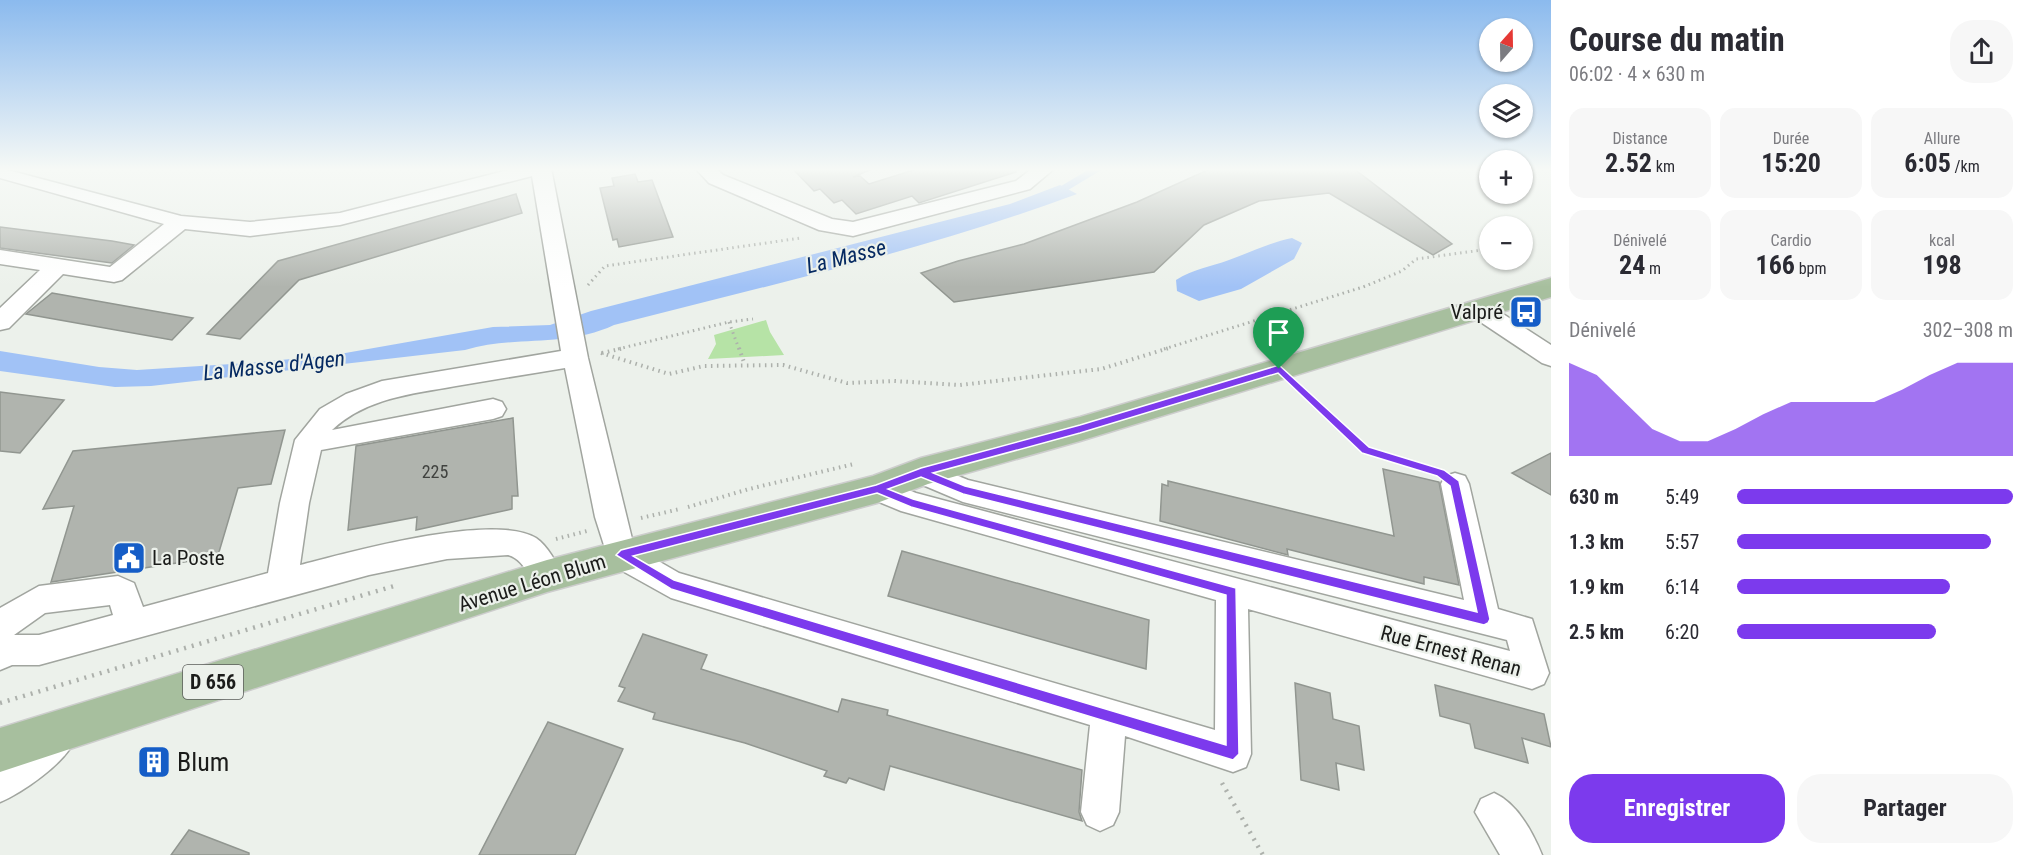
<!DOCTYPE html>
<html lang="fr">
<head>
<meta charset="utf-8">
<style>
	:root { --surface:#fff; --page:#f7f7f7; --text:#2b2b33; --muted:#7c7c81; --accent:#7c3aed }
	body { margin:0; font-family:"Roboto Condensed",sans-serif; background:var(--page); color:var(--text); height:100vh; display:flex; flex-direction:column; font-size:22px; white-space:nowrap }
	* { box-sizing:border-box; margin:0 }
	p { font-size:20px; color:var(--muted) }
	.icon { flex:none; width:33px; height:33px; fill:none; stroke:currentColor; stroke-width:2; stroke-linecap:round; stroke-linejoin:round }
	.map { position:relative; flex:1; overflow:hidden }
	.details { display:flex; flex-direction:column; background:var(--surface); width:480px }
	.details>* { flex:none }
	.needle { width:39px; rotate:20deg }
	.controls { position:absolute; left:1479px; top:18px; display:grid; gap:12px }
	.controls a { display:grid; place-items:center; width:54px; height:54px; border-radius:50%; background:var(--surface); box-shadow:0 2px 4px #0004; font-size:30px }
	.pin { position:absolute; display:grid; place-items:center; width:51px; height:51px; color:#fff; margin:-62px -26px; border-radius:50% 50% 50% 0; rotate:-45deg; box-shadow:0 0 6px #0007 }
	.pin .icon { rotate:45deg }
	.round { display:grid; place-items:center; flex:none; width:63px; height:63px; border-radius:24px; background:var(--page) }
	.headline { display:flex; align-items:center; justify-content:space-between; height:102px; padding:0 18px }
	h1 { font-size:33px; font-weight:700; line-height:45px }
	.metrics { display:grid; grid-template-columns:repeat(3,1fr); gap:9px; height:102px; padding:6px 18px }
	.metrics div { display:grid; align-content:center; border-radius:15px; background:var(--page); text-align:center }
	.metrics b { font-size:26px; font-weight:700 }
	.metrics small { font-size:16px; font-weight:400 }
	.metrics p { font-size:16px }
	.chart { height:168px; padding:12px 18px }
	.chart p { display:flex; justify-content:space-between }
	.chart svg { width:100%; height:108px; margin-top:6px; fill:var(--accent); opacity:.7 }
	.cta { display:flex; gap:12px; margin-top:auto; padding:12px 18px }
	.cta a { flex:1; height:69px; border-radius:24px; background:var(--accent); color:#fff; font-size:24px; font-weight:700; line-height:69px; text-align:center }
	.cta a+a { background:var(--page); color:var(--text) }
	ul { padding:0 18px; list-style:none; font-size:20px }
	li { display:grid; grid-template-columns:96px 72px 1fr; align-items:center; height:45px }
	li i { height:15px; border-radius:8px; background:var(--accent) }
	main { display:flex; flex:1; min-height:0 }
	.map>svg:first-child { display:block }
</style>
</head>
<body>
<main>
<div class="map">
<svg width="1551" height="855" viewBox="0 0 1551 855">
	<rect width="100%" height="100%" fill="#ecf1eb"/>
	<polygon fill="#b6e3a6" points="766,320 770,332 784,355 708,359 716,344 714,335"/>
	<g fill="#a1c2f6">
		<path d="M1060,185L1077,194C927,250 769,285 614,325C565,348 516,335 465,350L151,386L115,387L0,371V351L99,367L137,370L248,363L334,355L493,327L550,325L591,311L1010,204Z"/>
		<path d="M1292,238L1302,243L1294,259L1241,289L1199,301L1177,291L1176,280C1193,269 1210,267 1229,260C1251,252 1269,243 1292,238Z"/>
	</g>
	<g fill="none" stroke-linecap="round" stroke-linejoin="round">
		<polyline stroke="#a1c2f6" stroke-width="7" points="1058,192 1098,168"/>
	</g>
	<g fill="#b0b4ae" stroke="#919690" stroke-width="1.5">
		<polygon points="792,168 870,168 870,170 853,177 860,176 869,184 920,168 1016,168 1016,172 919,203 912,196 856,214 842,200 834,203 820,189 814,191"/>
		<polygon points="1212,168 1353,168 1452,244 1433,255 1329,193 1259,201 1204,225 1154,272 954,302 921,273 958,261 1024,244 1137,202"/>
		<polygon points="635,174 638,182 652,180 673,237 619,247 617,239 613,240 600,188 614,186 612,178"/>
		<polygon points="516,194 522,213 299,280 240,339 207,334 278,261"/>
		<polygon points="0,227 112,241 134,245 112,263 0,248"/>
		<polygon points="52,293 193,318 172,340 26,314"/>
		<polygon points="0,392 64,400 20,453 0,451"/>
		<polygon points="513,418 518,496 512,496 512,509 416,530 417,517 348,530 356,446"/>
		<polygon points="285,430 271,484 238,488 219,552 210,558 51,582 74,506 43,509 73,451"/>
		<polygon points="1551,453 1551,495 1512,473"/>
		<polygon points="1383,469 1439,482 1459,585 1424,577 1424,584 1287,549 1288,555 1160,521 1162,484 1168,486 1168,481 1394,536"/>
		<polygon points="902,551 1149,620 1146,669 888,596"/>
		<polygon points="643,634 707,655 701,669 838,712 842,699 888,710 887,715 1082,770 1079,812 1082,821 890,766 884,790 849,778 846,783 824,776 827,771 745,743 653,719 655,713 618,701 625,688 619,686"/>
		<polygon points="1295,683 1330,693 1333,719 1359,726 1364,770 1336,763 1339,790 1301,780"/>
		<polygon points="1435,685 1544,714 1551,747 1522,738 1528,763 1475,748 1470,724 1440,716"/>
		<polygon points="548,722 623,749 575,855 479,855"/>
		<polygon points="189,830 249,853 249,855 171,855"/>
	</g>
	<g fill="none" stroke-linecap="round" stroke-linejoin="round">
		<g stroke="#a1a59f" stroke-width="3">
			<g id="minor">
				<path d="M0,168L181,216L250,222L340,213L516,168H551L588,358L634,547L679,573L1215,730L1216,600L901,511L867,497L863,489L867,481L877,478L916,493L1510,651L1507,640L963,502L911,480L907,472L911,464L921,461L968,480L1464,600L1441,484L1445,476L1455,473L1465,476L1469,484L1498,609L1532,619L1549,673L1544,684L1532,689L1248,609L1251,754L1246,767L1233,772L1125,736L1119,812L1113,825L1100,831L1087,825L1081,812L1090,725L671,598L610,564L595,517L565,368C528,374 492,380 456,386C411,394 366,398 332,430L493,399L502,402L506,409L502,416L493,419L321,450L309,503L300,565C350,552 493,512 536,538C548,546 557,564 563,576L558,586C526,597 533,562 508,555L447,559L369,575L39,665H12L0,670V608L39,586L118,576L134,583L143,607L268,573L280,503L295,440L320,409L346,394L382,381L561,351L532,176L340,225L250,236L185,229L122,280L114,282L63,274L9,328L0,330V308L40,270L0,264V250L110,267L164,224L0,178ZM110,605L113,615L39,635H14L45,613Z"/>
				<polygon points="695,168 716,168 723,175 832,219 853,222 1016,181 1033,168 1055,168 1030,189 853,236 819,230 709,183"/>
				<polygon points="1478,301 1486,303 1551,345 1551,366 1542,363 1470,315 1466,309 1470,303"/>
				<path d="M56,723L69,729L74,741C65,763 22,793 0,802V761L43,729Z"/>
				<path d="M1494,793C1517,803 1533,833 1542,855H1500L1475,812L1481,799Z"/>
			</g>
		</g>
		<g stroke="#cdcdcd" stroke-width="3">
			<polygon id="major" points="1551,278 1551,297 1080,441 928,484 877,503 547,592 0,772 0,728 547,560 873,476 921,458 1080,417"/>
		</g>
		<g stroke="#adb1ac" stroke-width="3" stroke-dasharray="1.5 4" stroke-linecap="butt">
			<polyline points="588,285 605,266 801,238"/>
			<polyline points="729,322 739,349"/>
			<polyline points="618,349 729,322 753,319"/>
			<polyline points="1164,349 1363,287 1402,271 1416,259 1490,249"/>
		</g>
		<g stroke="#adb1ac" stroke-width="4" stroke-dasharray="1.5 4.5" stroke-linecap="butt">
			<polyline points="739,348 745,365"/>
			<polyline points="601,353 669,374 704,366 783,365 847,383 894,381 960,385 1101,369 1169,348"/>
			<polyline points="602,353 624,348"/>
			<polyline points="1299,388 1366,450 1432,470"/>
			<polyline points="688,507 749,489 854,464"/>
			<polyline points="641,518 680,509"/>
			<polyline points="556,539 587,531"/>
		</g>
		<g stroke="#adb1ac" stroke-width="4.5" stroke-dasharray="2 6" stroke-linecap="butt">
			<polyline points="0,703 394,586"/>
			<polyline points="1222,783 1263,855"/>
		</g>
		<use href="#minor" fill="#fff" fill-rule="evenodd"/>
		<use href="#major" fill="#a7bf9e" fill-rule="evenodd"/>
	</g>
	<linearGradient id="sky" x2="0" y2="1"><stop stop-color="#8bbaee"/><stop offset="0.59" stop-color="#f6f9f6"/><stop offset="1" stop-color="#f6f9f6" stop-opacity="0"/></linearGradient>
	<rect width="1551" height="287" fill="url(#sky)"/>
	<path fill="#7c3aed" stroke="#fff" stroke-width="1.5" fill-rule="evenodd" d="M1279,365L1369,447L1444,470L1459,481L1490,619L1488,623L1484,625L963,494L921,477L888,489L913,499L1236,588L1239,754L1233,760L671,589L616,555L621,550L876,485L921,468L1080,425ZM1278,373L1362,453L1437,476L1450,486L1477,612L965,486L933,473L1080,433ZM877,493L911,507L1226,595V745L674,580L633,556Z"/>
	<defs>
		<g id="bus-square" transform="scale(1.725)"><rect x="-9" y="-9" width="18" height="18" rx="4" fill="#155dc7" stroke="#ecf1eb"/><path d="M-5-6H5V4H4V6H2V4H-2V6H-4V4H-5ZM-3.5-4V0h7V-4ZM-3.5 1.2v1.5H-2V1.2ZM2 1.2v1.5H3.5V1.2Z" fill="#fff"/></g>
		<g id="civic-square" transform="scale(1.725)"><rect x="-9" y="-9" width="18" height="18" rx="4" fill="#155dc7" stroke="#ecf1eb"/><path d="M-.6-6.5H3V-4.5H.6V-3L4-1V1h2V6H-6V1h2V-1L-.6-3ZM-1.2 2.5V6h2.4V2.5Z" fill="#fff"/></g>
		<g id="building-square" transform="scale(1.725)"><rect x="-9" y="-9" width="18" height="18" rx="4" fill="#155dc7" stroke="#ecf1eb"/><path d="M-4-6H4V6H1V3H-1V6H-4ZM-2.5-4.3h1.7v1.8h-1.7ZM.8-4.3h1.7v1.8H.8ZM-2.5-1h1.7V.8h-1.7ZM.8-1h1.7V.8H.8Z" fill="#fff"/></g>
	</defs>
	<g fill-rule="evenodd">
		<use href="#bus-square" x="1526" y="312"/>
		<use href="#civic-square" x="129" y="558"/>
		<use href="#building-square" x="154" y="762"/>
	</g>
	<g text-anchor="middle" stroke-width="4.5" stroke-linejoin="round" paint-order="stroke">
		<g font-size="18" fill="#40423f">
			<text x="435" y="478">225</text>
		</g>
		<rect fill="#ecf1eb" stroke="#5a5c59" stroke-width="1.5" x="183" y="665" width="60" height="34" rx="4.5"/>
		<g font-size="20" font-weight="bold" fill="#1b1c1a">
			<text x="213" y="689">D 656</text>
		</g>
		<g font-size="21" fill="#1b1c1a" stroke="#ecf1eb" text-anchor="end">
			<text x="1503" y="319">Valpré</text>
			<text x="152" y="565" text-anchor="start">La Poste</text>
		</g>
		<g font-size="21" fill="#1b1c1a" stroke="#ecf1eb">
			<text transform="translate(532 583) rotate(-17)" y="7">Avenue Léon Blum</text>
			<text transform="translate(1451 651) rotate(15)" y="7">Rue Ernest Renan</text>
		</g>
		<g font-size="22" font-style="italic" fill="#052961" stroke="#ecf1eb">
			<text transform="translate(846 256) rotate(-14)" y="8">La Masse</text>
			<text transform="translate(274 365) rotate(-6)" y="8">La Masse d'Agen</text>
		</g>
		<g font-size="26" fill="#1b1c1a" stroke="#ecf1eb" text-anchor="start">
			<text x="177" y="771">Blum</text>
		</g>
	</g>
</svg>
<div class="controls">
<a><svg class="needle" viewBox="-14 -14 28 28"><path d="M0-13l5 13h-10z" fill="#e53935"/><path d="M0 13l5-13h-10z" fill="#7c7c81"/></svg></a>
<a><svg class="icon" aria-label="layers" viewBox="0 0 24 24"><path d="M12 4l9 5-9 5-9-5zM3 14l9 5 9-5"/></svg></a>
<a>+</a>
<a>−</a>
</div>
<div class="pin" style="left:1279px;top:369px;background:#1e9e55"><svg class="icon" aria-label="arrive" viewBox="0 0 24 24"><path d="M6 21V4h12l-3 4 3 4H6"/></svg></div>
</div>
<section class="details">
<div class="headline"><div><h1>Course du matin</h1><p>06:02 · 4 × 630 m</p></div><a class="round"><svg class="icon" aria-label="share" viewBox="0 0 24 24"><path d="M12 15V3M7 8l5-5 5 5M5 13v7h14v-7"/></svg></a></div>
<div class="metrics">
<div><p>Distance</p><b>2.52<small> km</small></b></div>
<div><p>Durée</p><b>15:20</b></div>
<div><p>Allure</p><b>6:05<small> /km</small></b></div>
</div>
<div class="metrics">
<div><p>Dénivelé</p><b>24<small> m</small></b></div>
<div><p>Cardio</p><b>166<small> bpm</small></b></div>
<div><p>kcal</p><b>198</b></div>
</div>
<div class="chart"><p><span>Dénivelé</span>302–308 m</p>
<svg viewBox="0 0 160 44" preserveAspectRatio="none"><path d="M0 44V6L10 11L20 22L30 33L40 38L50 38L60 33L70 27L80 22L90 22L100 22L110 22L120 17L130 11L140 6L150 6L160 6V44z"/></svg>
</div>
<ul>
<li><b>630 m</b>5:49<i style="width:100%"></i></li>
<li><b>1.3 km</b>5:57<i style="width:92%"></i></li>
<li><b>1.9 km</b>6:14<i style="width:77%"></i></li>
<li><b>2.5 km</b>6:20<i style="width:72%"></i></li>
</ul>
<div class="cta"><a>Enregistrer</a><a>Partager</a></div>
</section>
</main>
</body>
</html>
